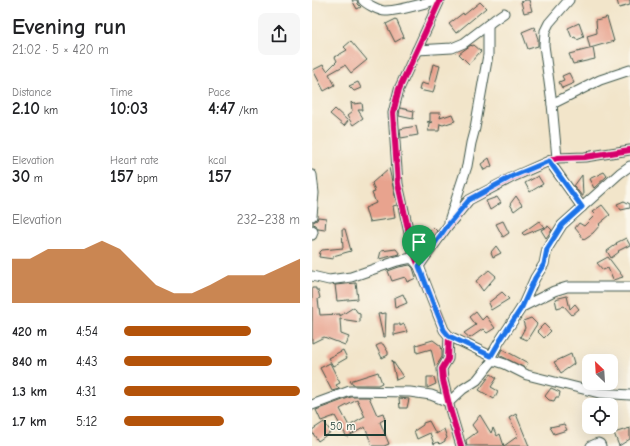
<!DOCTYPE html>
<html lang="en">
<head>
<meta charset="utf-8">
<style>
	:root { --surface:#fff; --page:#f6f6f6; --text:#202124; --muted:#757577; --accent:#b45309 }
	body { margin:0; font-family:"Comic Neue",sans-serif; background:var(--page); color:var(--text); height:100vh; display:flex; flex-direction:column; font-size:15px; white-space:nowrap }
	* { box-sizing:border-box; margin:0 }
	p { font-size:13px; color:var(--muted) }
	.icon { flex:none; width:22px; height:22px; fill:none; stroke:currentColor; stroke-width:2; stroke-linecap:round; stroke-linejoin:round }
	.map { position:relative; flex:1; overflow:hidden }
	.sheet { display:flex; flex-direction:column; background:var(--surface); width:312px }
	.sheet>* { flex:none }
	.needle { width:26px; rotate:335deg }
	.tools { position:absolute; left:270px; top:354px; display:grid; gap:8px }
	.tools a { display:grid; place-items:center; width:36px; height:36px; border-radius:8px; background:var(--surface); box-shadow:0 4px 16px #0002; font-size:20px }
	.scale { position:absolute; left:12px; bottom:10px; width:62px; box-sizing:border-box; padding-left:4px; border:2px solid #1f3d34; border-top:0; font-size:11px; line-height:14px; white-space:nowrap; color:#1f3d34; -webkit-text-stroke:3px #fbf7ec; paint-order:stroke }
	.pin { position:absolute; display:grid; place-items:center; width:34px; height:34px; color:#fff; margin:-41px -17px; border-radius:50% 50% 50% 0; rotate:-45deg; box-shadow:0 0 4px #0007 }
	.pin .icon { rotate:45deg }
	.round { display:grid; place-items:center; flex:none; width:42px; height:42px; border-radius:8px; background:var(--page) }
	.summary { display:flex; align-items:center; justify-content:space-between; height:68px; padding:0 12px }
	h1 { font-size:22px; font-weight:800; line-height:30px }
	.stats { display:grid; grid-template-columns:repeat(3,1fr); gap:6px; height:68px; padding:4px 12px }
	.stats div { display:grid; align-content:center }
	.stats b { font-size:17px; font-weight:800 }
	.stats small { font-size:11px; font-weight:400 }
	.stats p { font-size:11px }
	.chart { height:112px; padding:8px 12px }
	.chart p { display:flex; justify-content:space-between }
	.chart svg { width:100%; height:72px; margin-top:4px; fill:var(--accent); opacity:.7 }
	ul { padding:0 12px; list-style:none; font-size:13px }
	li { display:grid; grid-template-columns:64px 48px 1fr; align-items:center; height:30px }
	li i { height:10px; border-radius:5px; background:var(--accent) }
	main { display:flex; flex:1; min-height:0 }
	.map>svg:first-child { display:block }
</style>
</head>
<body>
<main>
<section class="sheet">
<div class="summary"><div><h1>Evening run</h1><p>21:02 · 5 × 420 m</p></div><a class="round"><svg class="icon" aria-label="share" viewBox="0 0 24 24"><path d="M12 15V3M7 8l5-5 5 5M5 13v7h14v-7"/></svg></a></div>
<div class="stats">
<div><p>Distance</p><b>2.10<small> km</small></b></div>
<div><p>Time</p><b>10:03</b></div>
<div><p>Pace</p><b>4:47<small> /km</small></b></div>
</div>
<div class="stats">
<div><p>Elevation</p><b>30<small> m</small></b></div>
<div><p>Heart rate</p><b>157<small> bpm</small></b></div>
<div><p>kcal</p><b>157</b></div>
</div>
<div class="chart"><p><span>Elevation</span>232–238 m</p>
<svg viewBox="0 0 160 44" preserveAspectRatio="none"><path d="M0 44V17L10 17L20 11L30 11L40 11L50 6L60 11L70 22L80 33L90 38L100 38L110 33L120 27L130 27L140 27L150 22L160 17V44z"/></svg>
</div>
<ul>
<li><b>420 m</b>4:54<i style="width:72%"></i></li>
<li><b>840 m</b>4:43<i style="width:84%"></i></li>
<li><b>1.3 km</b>4:31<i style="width:100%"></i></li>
<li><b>1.7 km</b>5:12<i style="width:57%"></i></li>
</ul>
</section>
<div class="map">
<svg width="318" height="446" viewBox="0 0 318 446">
	<rect width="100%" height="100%" fill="#fbf7ec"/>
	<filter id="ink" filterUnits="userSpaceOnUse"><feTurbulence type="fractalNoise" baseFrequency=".025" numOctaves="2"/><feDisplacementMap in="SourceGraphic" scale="8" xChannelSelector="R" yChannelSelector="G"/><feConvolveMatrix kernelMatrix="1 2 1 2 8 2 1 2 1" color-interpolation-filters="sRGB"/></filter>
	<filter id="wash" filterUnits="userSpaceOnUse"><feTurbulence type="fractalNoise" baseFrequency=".012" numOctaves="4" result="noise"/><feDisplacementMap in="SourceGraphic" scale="16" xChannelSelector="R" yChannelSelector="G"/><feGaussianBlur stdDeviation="0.9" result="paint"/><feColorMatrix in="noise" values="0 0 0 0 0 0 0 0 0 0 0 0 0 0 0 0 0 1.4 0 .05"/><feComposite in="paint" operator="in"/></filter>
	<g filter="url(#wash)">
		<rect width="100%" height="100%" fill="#f2e5ca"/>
		<g id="blocks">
			<g fill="#e8a38e" fill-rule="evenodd">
				<polygon points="40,0 45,0 46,4 49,7 45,9"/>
				<polygon points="214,0 217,0 220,11 212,13 209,2"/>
				<polygon points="305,0 318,0 318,5 307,8"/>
				<polygon points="168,2 174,8 144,33 137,24 151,13 152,15"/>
				<polygon points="295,17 302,41 278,48 275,36 285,33 284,20"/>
				<polygon points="84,19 92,37 83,42 74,24"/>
				<polygon points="267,23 272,37 265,40 263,37 260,38 256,28"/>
				<polygon points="222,27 226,39 226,46 216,49 210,32"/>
				<polygon points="39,41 55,60 39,73 33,65 17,74 23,85 12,91 1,70 11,65 15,71 25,61 23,57 35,50 32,47"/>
				<polygon points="159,45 160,46 162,45 169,51 157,64 147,54 152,50"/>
				<polygon points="281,48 283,59 261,64 257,54"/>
				<polygon points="121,64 128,66 121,93 107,90 109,83 116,85"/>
				<polygon points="257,73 262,83 250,88 247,82 252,80 250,76"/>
				<polygon points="46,82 49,88 42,91 37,86"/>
				<polygon points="39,102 41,104 50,103 51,110 46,110 51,118 41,125 35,116 40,112"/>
				<polygon points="88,108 102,111 101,119 87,116"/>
				<polygon points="23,109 36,121 32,126 18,114"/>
				<polygon points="118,113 129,113 128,118 140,114 143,121 131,125 128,124 127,131 116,131 117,123 120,122 115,122 118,121"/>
				<polygon points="104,126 106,135 89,138 88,129"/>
				<polygon points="177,158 180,166 172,170 169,164"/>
				<polygon points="77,168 85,205 81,206 83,218 57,222 53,208 64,203 60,193 63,192 60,183"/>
				<polygon points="292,172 295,176 282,188 277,179"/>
				<polygon points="270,175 271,196 270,196 262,186"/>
				<polygon points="226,176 231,184 218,192 213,183"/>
				<polygon points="204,196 210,205 202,211 198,204"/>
				<polygon points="185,197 189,203 178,210 174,201"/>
				<polygon points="312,201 318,204 318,208 309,210 305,204"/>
				<polygon points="290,205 298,215 287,224 288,225 281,233 272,239 263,228 267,223 272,226 283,215 280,212"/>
				<polygon points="6,217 14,218 13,230 6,229 4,225 1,224 1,222 5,220"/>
				<polygon points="191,221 197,233 191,237 184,224"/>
				<polygon points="227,221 232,227 212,235 210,233"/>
				<polygon points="236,226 240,230 234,238 229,230"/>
				<polygon points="121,227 125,231 114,246 108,240"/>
				<polygon points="30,229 33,229 39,251 21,256 21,259 7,257 8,252 10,250 31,248"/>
				<polygon points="314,238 318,245 306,251 307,252 299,258 295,251 305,244 304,243"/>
				<polygon points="184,246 189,253 181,257 179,252"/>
				<polygon points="84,249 88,254 67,259 69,251"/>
				<polygon points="296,257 311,277 301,280 296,268 291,270 285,263"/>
				<polygon points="98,265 101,268 104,278 95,282 93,277 80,281 76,271 87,267"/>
				<polygon points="177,270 184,276 171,291 164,281"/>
				<polygon points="44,283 46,299 25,301 23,285"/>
				<polygon points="0,288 4,288 4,290 6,290 8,298 6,299 8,315 28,314 28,316 42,307 45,312 48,313 48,322 28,319 29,334 37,337 33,345 12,337 0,343"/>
				<polygon points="190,292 197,299 179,310 176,303"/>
				<polygon points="91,294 95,303 83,308 82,298"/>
				<polygon points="255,296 258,309 263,304 267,309 260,315 252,306 245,308 243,299"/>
				<polygon points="164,312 170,320 174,316 183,328 175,333 171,329 158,338 152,333 164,325 158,317"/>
				<polygon points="74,313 73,337 71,337 66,314"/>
				<polygon points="219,318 225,324 215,340 208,337 213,328 211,321"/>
				<polygon points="82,324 88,324 88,326 92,324 95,332 82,335"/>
				<polygon points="232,324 239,331 232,338 225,331"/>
				<polygon points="121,340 129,346 130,351 130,357 125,365 123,366 119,349 105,353 104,345"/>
				<polygon points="68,344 71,344 76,352 76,355 70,358 64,346"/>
				<polygon points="190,349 216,363 213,368 187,355"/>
				<polygon points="31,350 35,358 21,366 16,358"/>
				<polygon points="259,354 262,364 249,373 242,362"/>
				<polygon points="80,360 91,377 84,380"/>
				<polygon points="18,363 28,383 24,385 27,389 20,391 8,368"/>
				<polygon points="66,372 70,383 66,385 41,385 38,381"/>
				<polygon points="179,374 185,378 179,387 186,391 182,399 167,390"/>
				<polygon points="115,377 122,377 124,384 115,388"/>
				<polygon points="239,388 248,392 247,397 244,397 242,401 237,400 233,396"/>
				<path d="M39,397H57L65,415L71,413L73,419L68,422L77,444L72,446H60L53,427L35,437L23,416L9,421L4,410ZM45,400L53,417L37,426L28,409Z"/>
				<polygon points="87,398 97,399 95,408 88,408"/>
				<polygon points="204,414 217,446 192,446 206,436 197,418"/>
				<polygon points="168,415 179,433 181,428 185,436 188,434 192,446 155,446 154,440 165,432 160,425"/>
				<polygon points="117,421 124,434 132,429 135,438 133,440 133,441 128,444 126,442 122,444 118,433 105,439 102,431 111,425 111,423"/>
				<polygon points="12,422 19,432 6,441 0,432 0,430"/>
				<polygon points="252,424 255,430 242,434 238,427"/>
				<polygon points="318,428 318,439 307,446 302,433"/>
			</g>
		</g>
	</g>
	<g filter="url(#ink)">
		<use href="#blocks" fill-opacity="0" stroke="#3f564a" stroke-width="1"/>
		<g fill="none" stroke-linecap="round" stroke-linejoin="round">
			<g stroke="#3f564a" stroke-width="11">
				<g id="minor">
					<path d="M51,0C54,4 68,11 73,11C88,11 109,4 124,0"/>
					<polyline points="128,0 87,89 81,113 86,184 101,251 120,300 132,330 137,336 136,359 130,369 131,380 138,409 149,446"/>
					<polyline points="105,50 140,48 152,43 182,20 192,13"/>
					<polyline points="240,104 288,80 318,70"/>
					<polyline points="245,158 240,104 232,45 233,31 237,23 257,0"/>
					<polyline points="237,161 270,207"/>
					<polyline points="0,175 2,193 0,216"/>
					<polyline points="137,221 155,166 159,143 163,128 176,55 176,25"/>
					<polyline points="0,230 1,232 0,235"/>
					<polyline points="107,266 135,227 157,200 201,177 237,161 245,158 273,157 318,150"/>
					<polyline points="0,276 17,280 39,277 85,261 100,258 106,265"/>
					<polyline points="210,307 242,291 255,287 318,287"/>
					<polyline points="137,336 179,356 181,360 193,364 215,375 287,393 318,395"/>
					<polyline points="179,356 189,339 210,307 223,278 232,264 235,249 250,225 308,173 318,166"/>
					<polyline points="0,405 38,391 98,392 119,395 137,402 151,389 165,380 181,360"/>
					<polyline points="279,446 286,443 288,444 289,446"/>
				</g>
			</g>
			<use href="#minor" stroke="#fff" stroke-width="9"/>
			<g stroke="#fbf7ec" stroke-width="8">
				<g id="cycleway">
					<polyline points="128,0 87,89 81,113 86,184 101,251 120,300 132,330 137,336 136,359 130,369 131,380 138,409 149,446"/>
					<polyline points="107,266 135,227 157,200 201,177 237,161 245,158 273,157 318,150"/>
				</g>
			</g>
			<use href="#cycleway" stroke="#d6006c" stroke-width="6"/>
		</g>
	</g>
	<g fill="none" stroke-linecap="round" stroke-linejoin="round" filter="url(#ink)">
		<g stroke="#fff" stroke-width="8">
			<polygon id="route" points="237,161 270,207 250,225 235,249 232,264 223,278 210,307 189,339 179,356 137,336 132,330 120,300 107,266 135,226 157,200 201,176"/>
		</g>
		<use href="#route" stroke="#1a73e8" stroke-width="5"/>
	</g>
</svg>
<div class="tools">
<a><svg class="needle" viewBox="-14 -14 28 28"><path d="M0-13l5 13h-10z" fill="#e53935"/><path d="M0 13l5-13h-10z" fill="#757577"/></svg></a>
<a><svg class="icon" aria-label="locate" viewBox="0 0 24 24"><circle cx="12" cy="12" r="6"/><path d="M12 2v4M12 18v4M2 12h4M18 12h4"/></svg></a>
</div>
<div class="scale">50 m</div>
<div class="pin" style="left:107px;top:266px;background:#1e9e55"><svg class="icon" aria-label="arrive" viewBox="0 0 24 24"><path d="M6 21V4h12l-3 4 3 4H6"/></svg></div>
</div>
</main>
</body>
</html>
